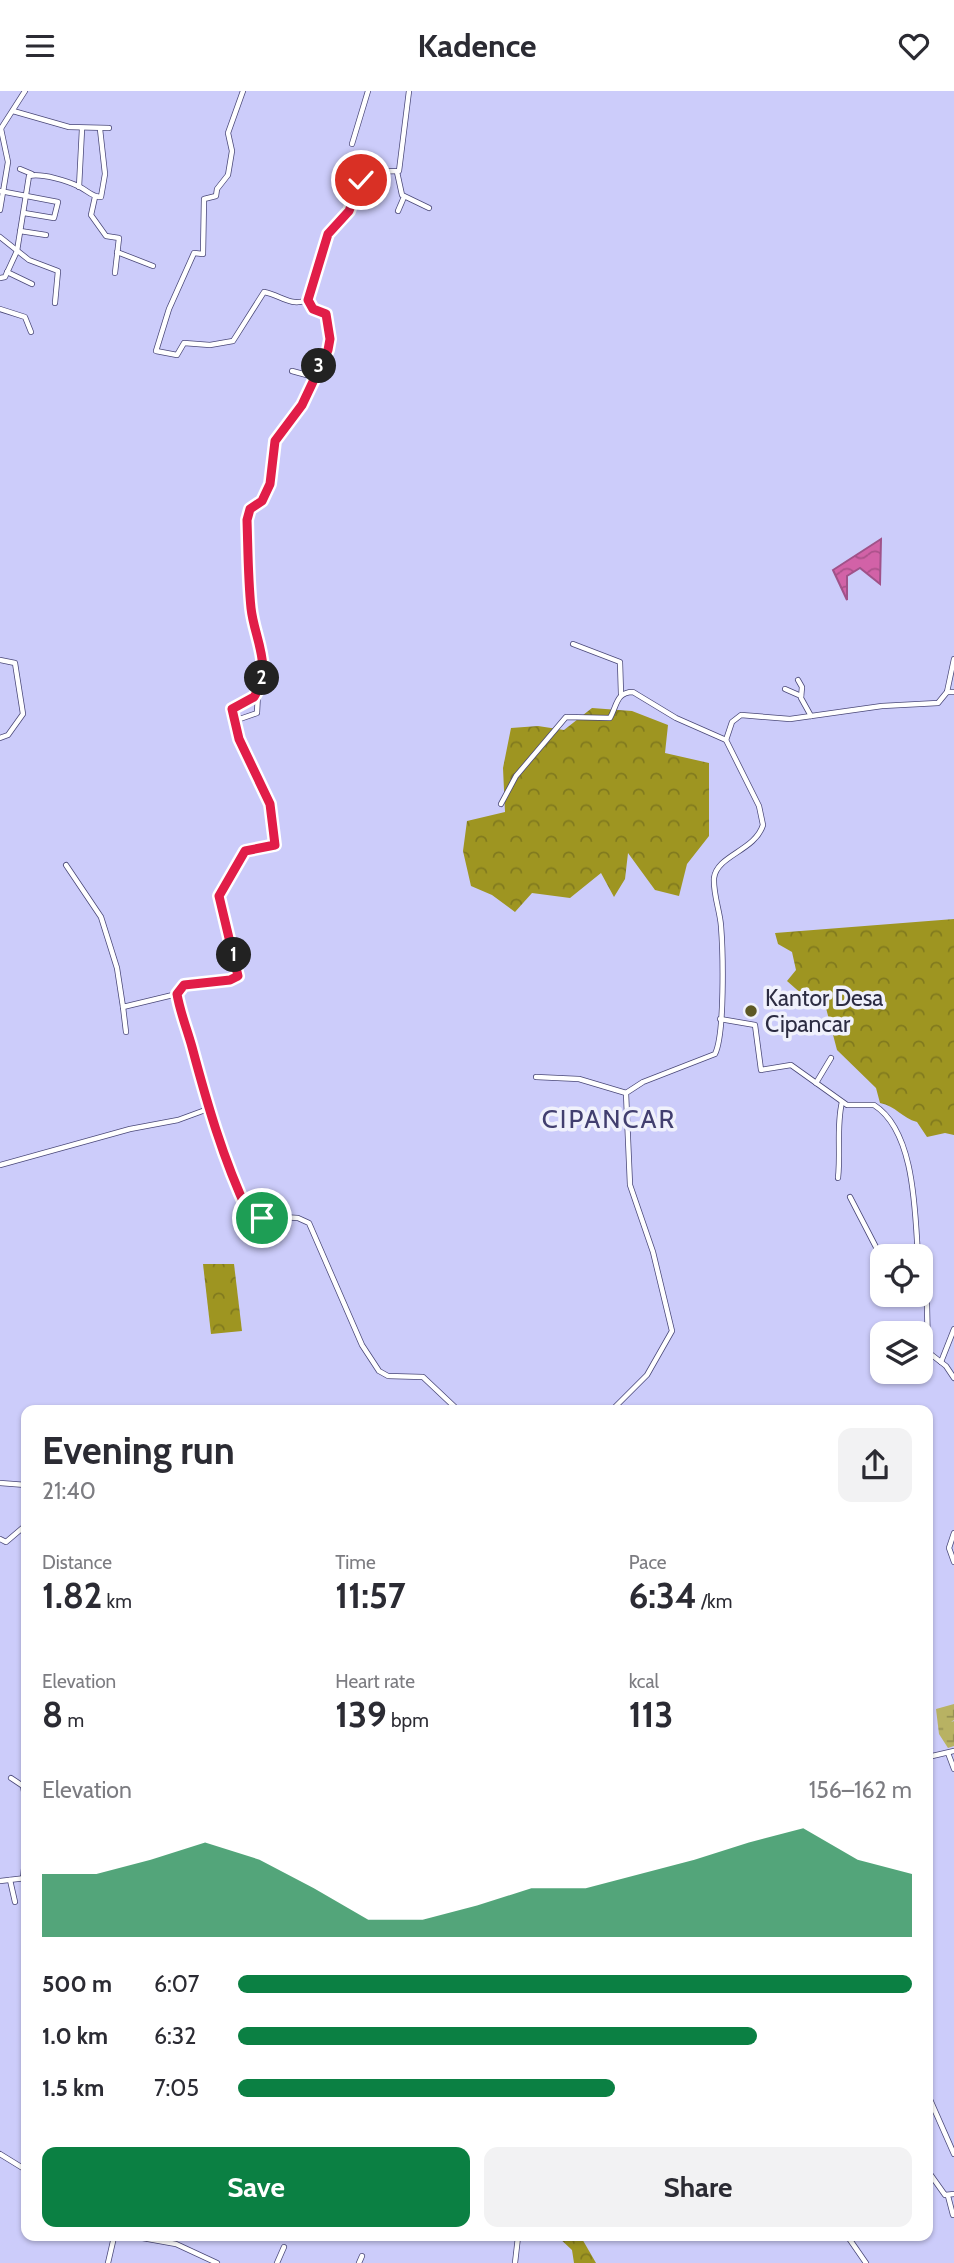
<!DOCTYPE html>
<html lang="en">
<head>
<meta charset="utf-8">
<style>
	:root { --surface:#fff; --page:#f2f2f3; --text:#2b2b33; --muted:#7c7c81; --accent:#0b8043 }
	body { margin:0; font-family:Cabin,sans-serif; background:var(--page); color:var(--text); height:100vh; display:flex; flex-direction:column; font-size:26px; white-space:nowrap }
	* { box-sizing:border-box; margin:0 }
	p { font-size:23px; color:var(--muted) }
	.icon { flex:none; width:38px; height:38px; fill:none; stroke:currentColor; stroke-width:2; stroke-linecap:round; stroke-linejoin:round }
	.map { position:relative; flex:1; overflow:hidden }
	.sheet { position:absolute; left:21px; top:1314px; width:912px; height:836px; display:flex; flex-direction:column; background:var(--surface); border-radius:14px; box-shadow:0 2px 5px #0004 }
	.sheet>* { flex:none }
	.tools { position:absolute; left:870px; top:1153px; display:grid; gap:14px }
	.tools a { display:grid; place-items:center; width:63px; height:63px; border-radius:14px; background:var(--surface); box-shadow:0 2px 5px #0004; font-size:35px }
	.pin { position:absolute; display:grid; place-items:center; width:60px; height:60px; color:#fff; margin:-30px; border:4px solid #fff; border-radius:50%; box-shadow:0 2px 7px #0007 }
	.km { position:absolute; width:35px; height:35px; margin:-18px; border-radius:50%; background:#222; color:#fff; font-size:19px; line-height:35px; text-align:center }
	.round { display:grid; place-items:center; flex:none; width:74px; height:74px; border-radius:14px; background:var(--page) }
	.overview { display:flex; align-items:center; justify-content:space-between; height:119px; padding:0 21px }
	h1 { font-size:38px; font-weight:800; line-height:52px }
	.stats { display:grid; grid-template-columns:repeat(3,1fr); gap:10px; height:119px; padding:7px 21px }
	.stats div { display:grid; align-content:center }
	.stats b { font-size:35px; font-weight:800 }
	.stats small { font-size:19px; font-weight:400 }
	.stats p { font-size:19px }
	.chart { height:196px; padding:14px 21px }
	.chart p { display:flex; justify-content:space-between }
	.chart svg { width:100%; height:126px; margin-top:7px; fill:var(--accent); opacity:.7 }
	.button { display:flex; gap:14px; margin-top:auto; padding:14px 21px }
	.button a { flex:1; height:80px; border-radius:14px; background:var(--accent); color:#fff; font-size:28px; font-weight:800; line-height:80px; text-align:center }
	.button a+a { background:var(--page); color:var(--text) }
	ul { padding:0 21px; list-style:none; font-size:23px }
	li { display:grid; grid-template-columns:112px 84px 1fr; align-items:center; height:52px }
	li i { height:18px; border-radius:9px; background:var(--accent) }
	header { display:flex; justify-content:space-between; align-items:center; height:91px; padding:0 21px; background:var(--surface); font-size:32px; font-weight:800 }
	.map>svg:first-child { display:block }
</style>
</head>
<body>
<header><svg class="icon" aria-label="menu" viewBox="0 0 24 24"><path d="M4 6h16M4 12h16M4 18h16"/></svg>Kadence<svg class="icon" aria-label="heart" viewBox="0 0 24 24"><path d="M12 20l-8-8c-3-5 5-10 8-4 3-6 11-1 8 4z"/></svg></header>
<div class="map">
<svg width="954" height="2172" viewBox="0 0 954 2172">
	<defs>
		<pattern id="forest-crowns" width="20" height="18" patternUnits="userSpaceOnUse" patternTransform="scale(1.75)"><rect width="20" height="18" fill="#9e9521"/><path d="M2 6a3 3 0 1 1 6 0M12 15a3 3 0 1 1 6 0" fill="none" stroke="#817a1e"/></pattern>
		<pattern id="wetland-marsh" width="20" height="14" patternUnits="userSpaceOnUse" patternTransform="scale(1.75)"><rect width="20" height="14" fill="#b8b263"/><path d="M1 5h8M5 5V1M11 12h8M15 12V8" fill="none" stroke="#969153"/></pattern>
		<pattern id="water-waves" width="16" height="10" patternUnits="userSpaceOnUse" patternTransform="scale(1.75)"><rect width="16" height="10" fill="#d262a7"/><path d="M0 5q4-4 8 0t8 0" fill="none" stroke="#ab518a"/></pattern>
	</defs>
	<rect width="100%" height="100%" fill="#ccccfa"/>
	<g fill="url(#forest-crowns)">
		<polygon points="592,617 632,620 668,634 665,662 709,672 709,745 687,773 679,805 655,799 628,762 625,788 614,806 601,782 570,807 532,802 515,821 492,804 471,795 463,760 467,730 505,721 503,677 511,637 538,635 564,639"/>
		<path d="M954,828V1044L945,1042L927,1046L917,1031C902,1027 896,1015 880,1012L876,997L837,959L826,917L804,905L787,890L796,879L792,861L778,853L775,842Z"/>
		<polygon points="203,1173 234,1173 242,1240 211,1243"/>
		<polygon points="558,2146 581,2146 596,2172 574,2172 572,2159"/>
	</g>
	<polygon fill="url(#wetland-marsh)" points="954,1613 954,1629 951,1631 954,1630 954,1655 948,1657 939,1643 936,1618"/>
	<polygon fill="url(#water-waves)" stroke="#a05289" stroke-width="2" points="881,448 880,493 860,477 847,485 847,509 833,479"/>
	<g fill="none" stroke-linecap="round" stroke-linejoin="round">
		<g stroke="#4a4878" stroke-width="6">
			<g id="minor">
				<path d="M243,0L228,42L232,60L228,84L217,98L216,105L204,108L203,163L194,162L169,218L156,260L177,264L184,252L210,254L233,250L264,201C281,204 289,216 308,209"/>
				<path d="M409,0L399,80L368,81L363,84L349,120L328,143L308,209L313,218L326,223L330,248L328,259L302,314L275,350L270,393L262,410L250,418L248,429C248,459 248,488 251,517C254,547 274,577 254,606L232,618L239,648L270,713L275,754L245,760L219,805L238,885L230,889L184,894L177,903L208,1018L224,1055L230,1081L251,1124L298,1127L309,1132L362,1254L379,1280L388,1285L423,1286L459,1320"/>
				<polyline points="13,20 69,36 109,37"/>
				<polyline points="0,39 25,0"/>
				<polyline points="352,53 368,0"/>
				<polyline points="20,78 32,83"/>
				<polyline points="397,81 402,104 429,117"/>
				<polyline points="79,96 82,38"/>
				<polyline points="0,100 58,111 54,127 24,122"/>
				<polyline points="95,106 91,124 106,145 119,147 115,182"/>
				<polyline points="0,119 8,71 1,38"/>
				<polyline points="398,120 404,106"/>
				<polyline points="20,140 46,144"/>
				<polyline points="0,146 29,169 58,180 55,212"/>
				<polyline points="117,161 153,175"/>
				<polyline points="7,181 32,193"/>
				<path d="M0,187L5,186L17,160L29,85C42,82 68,90 80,96C88,100 92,106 101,106L105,83L100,38"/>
				<polyline points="0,218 25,226 31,241"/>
				<polyline points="292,280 314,286"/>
				<polyline points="573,553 620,571 621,603"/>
				<polyline points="0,569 15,572 23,623 8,644 0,647"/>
				<polyline points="798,589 802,596 801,607 811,625"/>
				<polyline points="785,598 801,605"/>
				<polyline points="947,601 954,601"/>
				<polyline points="234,630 257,622 258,602"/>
				<path d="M501,713L516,685L566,626L610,627C617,615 616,601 633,601L676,627L726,649"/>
				<polyline points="66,774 101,826 117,877 123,916 177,903"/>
				<polyline points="123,916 126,941"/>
				<path d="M720,928L755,934L761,979L791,974L847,1014H874C915,1040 915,1121 918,1166"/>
				<polyline points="536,986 579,988 626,1002"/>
				<polyline points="816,992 831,967"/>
				<polyline points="0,1074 130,1038 178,1029 208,1018"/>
				<path d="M838,1087C841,1060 836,1036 842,1011"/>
				<polyline points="850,1106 878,1160 917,1165"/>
				<polyline points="920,1180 927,1214 928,1261 946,1275 954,1287"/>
				<polyline points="941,1271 954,1238"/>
				<path d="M611,1320L647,1284L672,1240L653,1161L630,1094L626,1002L643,991L715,963C725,943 723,860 721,835C720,820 713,803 714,787C717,764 755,760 763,734L759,715L726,649L732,631L741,624L790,628L882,615L938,612L947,601L954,568"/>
				<polyline points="0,1392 26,1394"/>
				<polyline points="954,1442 949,1457 954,1471"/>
				<polyline points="0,1448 6,1451 26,1434"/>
				<polyline points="948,1662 954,1678"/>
				<polyline points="928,1666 954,1660"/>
				<polyline points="11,1687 23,1695 26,1712"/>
				<polyline points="23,1787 26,1758"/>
				<polyline points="10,1789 15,1811"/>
				<polyline points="0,1790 26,1787"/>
				<polyline points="928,2004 954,2063"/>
				<polyline points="0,2063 26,2079"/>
				<polyline points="928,2080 945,2104 954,2103"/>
				<polyline points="948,2105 953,2124"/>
				<polyline points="137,2146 176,2153 217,2172"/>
				<polyline points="848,2146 866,2172"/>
				<polyline points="108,2172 114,2146"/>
				<polyline points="277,2172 284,2156"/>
				<polyline points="359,2172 362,2165"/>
				<polyline points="515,2172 518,2146"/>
			</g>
		</g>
		<use href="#minor" stroke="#fff" stroke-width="4.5"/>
	</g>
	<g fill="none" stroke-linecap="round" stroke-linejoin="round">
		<g stroke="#fff" stroke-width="14">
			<path id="route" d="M262,1127L252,1126L248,1121C223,1068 207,1012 192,956C187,938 180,921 177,903L184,894L230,889L238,885L219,805L245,760L275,754L270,713L239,648L232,618L254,606C274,577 254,547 251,517C248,488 248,458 247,429L250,418L262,410L270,393L275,350L302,314L328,259L330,248L326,223L313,218L308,209L328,143L349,120L361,89"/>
		</g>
		<use href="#route" stroke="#e11d48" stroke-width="9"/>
	</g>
	<circle fill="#5d5825" stroke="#f0f1fc" stroke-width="2.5" cx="751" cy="920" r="7"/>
	<g text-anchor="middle" stroke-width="7" stroke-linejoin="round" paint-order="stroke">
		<g font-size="23" fill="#2c2c42" stroke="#f0f1fc" text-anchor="start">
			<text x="765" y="915">Kantor Desa<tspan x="765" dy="26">Cipancar</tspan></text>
		</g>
		<g font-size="26" letter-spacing="2" fill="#423f6f" stroke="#f0f1fc">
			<text x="609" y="1037">CIPANCAR</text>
		</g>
	</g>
</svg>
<div class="tools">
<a><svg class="icon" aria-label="locate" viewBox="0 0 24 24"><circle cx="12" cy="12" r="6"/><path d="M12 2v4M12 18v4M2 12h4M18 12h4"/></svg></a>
<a><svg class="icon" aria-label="layers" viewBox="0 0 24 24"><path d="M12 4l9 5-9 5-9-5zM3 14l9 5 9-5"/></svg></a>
</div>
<div class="pin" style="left:262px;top:1127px;background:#1e9e55"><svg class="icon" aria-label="arrive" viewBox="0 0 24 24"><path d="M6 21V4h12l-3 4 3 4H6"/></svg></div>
<div class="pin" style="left:361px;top:89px;background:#d93025"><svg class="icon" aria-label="check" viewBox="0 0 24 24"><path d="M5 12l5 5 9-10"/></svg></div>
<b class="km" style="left:234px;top:864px">1</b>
<b class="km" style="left:262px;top:587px">2</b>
<b class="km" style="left:319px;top:275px">3</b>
<section class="sheet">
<div class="overview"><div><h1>Evening run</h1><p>21:40</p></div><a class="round"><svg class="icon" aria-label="share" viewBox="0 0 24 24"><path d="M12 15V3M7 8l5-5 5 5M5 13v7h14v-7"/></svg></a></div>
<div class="stats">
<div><p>Distance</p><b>1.82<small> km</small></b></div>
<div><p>Time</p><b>11:57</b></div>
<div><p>Pace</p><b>6:34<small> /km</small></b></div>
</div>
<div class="stats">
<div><p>Elevation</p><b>8<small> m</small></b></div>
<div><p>Heart rate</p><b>139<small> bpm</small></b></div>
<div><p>kcal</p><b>113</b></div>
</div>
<div class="chart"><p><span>Elevation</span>156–162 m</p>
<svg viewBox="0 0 160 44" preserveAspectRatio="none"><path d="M0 44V22L10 22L20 17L30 11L40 17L50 27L60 38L70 38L80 33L90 27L100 27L110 22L120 17L130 11L140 6L150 17L160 22V44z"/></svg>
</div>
<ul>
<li><b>500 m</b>6:07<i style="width:100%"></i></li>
<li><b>1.0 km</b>6:32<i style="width:77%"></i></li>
<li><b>1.5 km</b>7:05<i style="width:56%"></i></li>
</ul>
<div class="button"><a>Save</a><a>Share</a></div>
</section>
</div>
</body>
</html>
